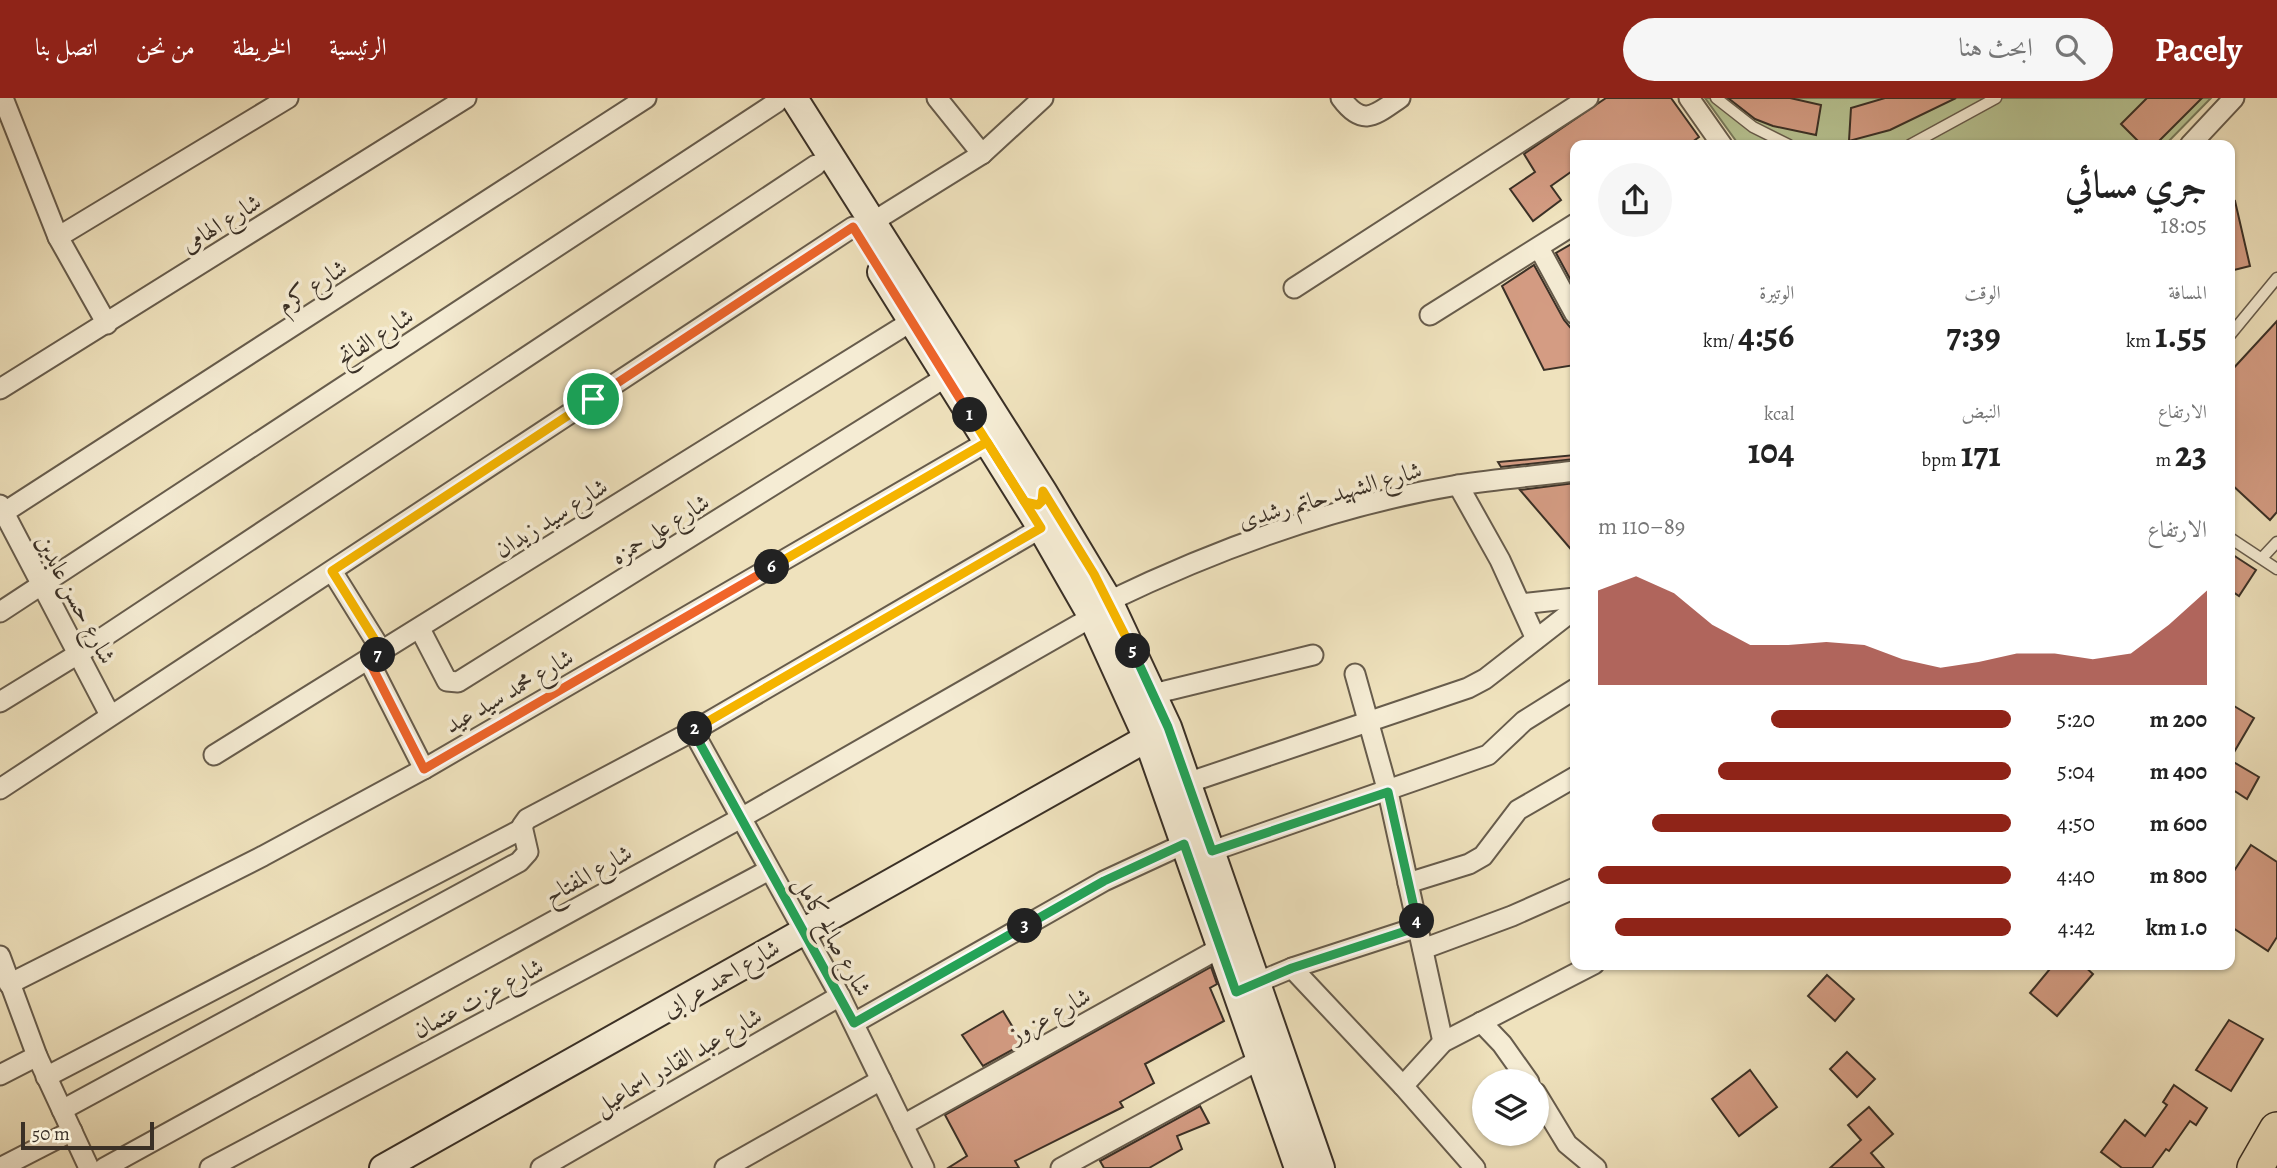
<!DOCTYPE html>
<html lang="ar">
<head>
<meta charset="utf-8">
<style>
	:root { --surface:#fff; --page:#f6f6f6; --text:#222; --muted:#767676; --accent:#8f2418 }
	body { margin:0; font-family:Alegreya,Amiri,serif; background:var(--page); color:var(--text); direction:rtl; height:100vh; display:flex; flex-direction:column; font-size:26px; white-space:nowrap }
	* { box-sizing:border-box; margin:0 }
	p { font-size:23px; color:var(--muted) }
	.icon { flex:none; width:38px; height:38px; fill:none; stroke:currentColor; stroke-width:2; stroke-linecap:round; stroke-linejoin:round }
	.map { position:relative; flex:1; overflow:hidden; direction:ltr }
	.sheet { position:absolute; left:1570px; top:42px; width:665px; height:830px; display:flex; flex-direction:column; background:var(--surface); border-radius:14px; box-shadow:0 2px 5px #0004; direction:rtl }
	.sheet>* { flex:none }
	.tools { position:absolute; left:1472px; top:971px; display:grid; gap:14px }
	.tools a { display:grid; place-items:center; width:77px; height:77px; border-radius:50%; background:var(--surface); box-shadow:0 2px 5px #0004; font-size:35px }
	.scale { position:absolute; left:21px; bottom:18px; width:133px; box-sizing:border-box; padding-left:7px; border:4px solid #3a3026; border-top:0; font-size:19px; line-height:24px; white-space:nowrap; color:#3a3026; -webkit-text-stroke:5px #f5ecd4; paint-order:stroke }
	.pin { position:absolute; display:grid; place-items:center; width:60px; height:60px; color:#fff; margin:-30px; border:4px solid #fff; border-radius:50%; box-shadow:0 2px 7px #0007 }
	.km { position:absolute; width:35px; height:35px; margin:-18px; border-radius:50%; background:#222; color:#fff; font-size:19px; line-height:35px; text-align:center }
	.round { display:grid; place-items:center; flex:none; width:74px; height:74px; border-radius:37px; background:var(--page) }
	.summary { display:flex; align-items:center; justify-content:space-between; height:119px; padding:0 28px }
	h1 { font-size:38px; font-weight:700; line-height:52px }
	.figures { display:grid; grid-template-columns:repeat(3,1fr); gap:10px; height:119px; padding:7px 28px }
	.figures div { display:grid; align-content:center }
	.figures b { font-size:35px; font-weight:700 }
	.figures small { font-size:19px; font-weight:400 }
	.figures p { font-size:19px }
	.chart { height:196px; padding:14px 28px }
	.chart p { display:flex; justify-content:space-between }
	.chart svg { width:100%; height:126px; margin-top:7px; fill:var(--accent); opacity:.7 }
	ul { padding:0 28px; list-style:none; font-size:23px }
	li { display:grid; grid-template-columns:112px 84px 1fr; align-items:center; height:52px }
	li i { height:18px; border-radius:9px; background:var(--accent) }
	header { display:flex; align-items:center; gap:42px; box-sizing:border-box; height:98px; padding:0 35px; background:var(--accent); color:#fff }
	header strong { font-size:33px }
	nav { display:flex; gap:38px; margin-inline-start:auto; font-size:24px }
	.search { width:490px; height:63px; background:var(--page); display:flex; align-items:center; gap:18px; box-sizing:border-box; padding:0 24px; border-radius:38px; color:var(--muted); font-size:26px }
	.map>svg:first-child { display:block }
</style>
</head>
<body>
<header>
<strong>Pacely</strong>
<div class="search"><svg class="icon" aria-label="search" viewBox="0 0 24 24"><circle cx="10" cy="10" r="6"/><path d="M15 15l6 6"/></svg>ابحث هنا</div>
<nav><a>الرئيسية</a><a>الخريطة</a><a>من نحن</a><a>اتصل بنا</a></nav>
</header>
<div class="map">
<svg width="2277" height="1070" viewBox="0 0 2277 1070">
	<rect width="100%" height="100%" fill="#efe2bd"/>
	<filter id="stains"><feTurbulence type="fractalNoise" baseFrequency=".00286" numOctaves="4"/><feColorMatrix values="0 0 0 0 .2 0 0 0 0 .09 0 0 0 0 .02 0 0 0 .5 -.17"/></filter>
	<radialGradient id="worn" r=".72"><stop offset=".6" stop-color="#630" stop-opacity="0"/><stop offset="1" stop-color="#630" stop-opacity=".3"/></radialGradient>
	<polygon fill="#b7c392" stroke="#787a5c" stroke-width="2" points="1705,0 2211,0 2165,47 1739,47"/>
	<g fill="#d49c83" stroke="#3a3026" stroke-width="2">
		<polygon points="1606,0 1671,0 1699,39 1688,47 1575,47 1575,71 1551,88 1561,102 1533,123 1510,91 1535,74 1524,56"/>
		<polygon points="1728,0 1790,0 1821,7 1816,37 1773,28 1755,21"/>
		<polygon points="1885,0 1956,0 1890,32 1849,43 1851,10"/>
		<polygon points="2147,0 2202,0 2155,47 2142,47 2121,26"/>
		<polygon points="2235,103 2250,168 2230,173 2230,104"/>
		<polygon points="1575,144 1575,190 1556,155"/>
		<polygon points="1534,167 1564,222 1575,235 1575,267 1544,272 1502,188"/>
		<polygon points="2277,223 2277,414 2270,422 2230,385 2230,274"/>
		<polygon points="1575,357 1575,361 1501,369 1498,364"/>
		<polygon points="1575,385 1575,456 1520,392"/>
		<polygon points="2230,455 2256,472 2239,498 2230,492"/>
		<polygon points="2234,608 2254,620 2230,661 2230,616"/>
		<polygon points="2230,662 2259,679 2247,701 2230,690"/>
		<polygon points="2251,747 2277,764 2277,839 2268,853 2230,828 2230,779"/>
		<polygon points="2054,866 2082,866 2093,876 2057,918 2030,895"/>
		<polygon points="1211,869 1217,886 1210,890 1224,923 1145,966 1154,985 1120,1004 1123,1009 1015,1063 1019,1070 948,1070 967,1058 945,1017"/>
		<polygon points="1827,877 1854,901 1835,923 1808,898"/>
		<polygon points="1003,913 1023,946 983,968 962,937"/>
		<polygon points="2229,922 2263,941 2231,993 2196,972"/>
		<polygon points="1847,954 1875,981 1857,999 1830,971"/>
		<polygon points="1750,972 1777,1009 1739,1038 1712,1001"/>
		<polygon points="2174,987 2207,1010 2196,1027 2190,1023 2169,1053 2166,1051 2152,1070 2122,1070 2101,1054 2125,1022 2145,1038 2167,1007 2163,1004"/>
		<polygon points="1200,1008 1209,1025 1177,1038 1182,1051 1149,1070 1104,1070 1100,1063"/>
		<polygon points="1869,1009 1893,1036 1871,1055 1884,1070 1830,1070 1861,1042 1848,1027"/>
	</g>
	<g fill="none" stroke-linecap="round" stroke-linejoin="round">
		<g stroke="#675c4c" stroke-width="13">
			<g id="lane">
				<polyline points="1716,0 1753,29 1789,47"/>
				<polyline points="1910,47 1996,0"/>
				<polyline points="2230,237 2277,180"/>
				<polyline points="2230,440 2277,471"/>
				<polyline points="2262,460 2277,444"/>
			</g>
		</g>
		<g stroke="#675c4c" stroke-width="23">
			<g id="street">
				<polyline points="3,0 58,139 107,226"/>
				<polyline points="937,0 982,56"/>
				<path d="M1341,0C1363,30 1375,17 1400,0"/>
				<polyline points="1689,0 1722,47"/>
				<polyline points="2190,47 2234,0"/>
				<polyline points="871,125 982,56 1043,0"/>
				<polyline points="58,139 288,0"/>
				<polyline points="1539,150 1575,216"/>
				<polyline points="1294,190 1588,0"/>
				<polyline points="1430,217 1575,126"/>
				<polyline points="0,291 466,0"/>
				<polyline points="1458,387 1500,462 1536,541"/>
				<polyline points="0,407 110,617"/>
				<polyline points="0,417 646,0"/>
				<polyline points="332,473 383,555"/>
				<path d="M1109,503C1219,450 1337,407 1458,387C1497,381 1536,378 1575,373"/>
				<polyline points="1521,506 1575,500"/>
				<polyline points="0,514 777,4"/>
				<polyline points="420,531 447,583 458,584 946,279"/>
				<polyline points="369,563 424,671"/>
				<polyline points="1355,576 1388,694 1443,944"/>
				<polyline points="1153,596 1313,557"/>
				<polyline points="0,604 78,556 816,67"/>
				<polyline points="693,633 840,898 924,1070"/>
				<polyline points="214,657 912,223"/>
				<polyline points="1187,685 1468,590 1485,581 1575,511"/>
				<polyline points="0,691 853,129"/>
				<polyline points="1212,753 1488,657 1524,623 1575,591"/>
				<polyline points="1408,785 1469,766 1483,758 1518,712 1575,679"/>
				<polyline points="1423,851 1512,818 1575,790"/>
				<polyline points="0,858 37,958 89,1070"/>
				<polyline points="1292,870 1403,988"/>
				<polyline points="9,886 263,758 424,671 987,344"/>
				<polyline points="1244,890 1292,870 1418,829"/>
				<polyline points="1481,924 1502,946 1529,984"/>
				<polyline points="854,925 1104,783 1184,746"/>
				<polyline points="0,977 37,958"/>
				<polyline points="46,979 522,731"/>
				<polyline points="1536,995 1567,1046 1596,1070"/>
				<polyline points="62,1012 519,764 528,754 522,728 527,721 693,633 1041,430"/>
				<polyline points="903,1027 1220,850"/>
				<polyline points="0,1070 72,1033"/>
				<polyline points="104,1070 741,720 1092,519"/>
				<polyline points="210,1070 769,772"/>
				<polyline points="541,1070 840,898"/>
				<polyline points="725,1070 881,982"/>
				<polyline points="1061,1070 1261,961"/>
				<polyline points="1475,1070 1403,988 1443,944 1594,866"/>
			</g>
		</g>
		<g stroke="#3a3026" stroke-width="30">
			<g id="secondary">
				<polyline points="794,0 1043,393 1109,503 1168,629 1321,1070"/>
				<polyline points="881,174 1041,430 1092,519 1147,640 1298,1070"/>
				<polyline points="383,1070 1160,633"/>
			</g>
		</g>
		<g stroke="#3a3026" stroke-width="38">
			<polyline id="highway" points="2255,1070 2277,1032"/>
		</g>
		<use href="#lane" stroke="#f5ecd4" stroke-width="10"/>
		<use href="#street" stroke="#f5ecd4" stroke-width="19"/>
		<use href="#secondary" stroke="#f5ecd4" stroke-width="26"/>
		<use href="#highway" stroke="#efe2bd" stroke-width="35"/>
	</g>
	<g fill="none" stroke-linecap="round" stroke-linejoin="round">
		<g stroke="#fff" stroke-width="14">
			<polyline id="split-1" points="593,301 853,129 970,317"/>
		</g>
		<g stroke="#fff" stroke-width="14">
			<polyline id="split-2" points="695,631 1041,430 970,317"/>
		</g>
		<g stroke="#fff" stroke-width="14">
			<polyline id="split-3" points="695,631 693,633 854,925 1025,828"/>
		</g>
		<g stroke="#fff" stroke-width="14">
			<polyline id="split-4" points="1025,828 1104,783 1184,746 1236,894 1292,870 1418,829 1417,823"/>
		</g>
		<g stroke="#fff" stroke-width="14">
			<polyline id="split-5" points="1133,553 1168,629 1212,753 1388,694 1417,823"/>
		</g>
		<g stroke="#fff" stroke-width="14">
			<polyline id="split-6" points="772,469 987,344 1025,404 1038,407 1042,403 1043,393 1094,476 1133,553"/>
		</g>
		<g stroke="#fff" stroke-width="14">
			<polyline id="split-7" points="378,557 369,563 424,671 772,469"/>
		</g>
		<g stroke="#fff" stroke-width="14">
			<polyline id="split-8" points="378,557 383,555 332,473 593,301"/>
		</g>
		<use href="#split-1" stroke="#f0652b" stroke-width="9"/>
		<use href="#split-2" stroke="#f5b400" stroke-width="9"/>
		<use href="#split-3" stroke="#22a559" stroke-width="9"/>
		<use href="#split-4" stroke="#22a559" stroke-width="9"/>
		<use href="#split-5" stroke="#22a559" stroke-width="9"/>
		<use href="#split-6" stroke="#f5b400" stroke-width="9"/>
		<use href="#split-7" stroke="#f0652b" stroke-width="9"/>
		<use href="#split-8" stroke="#f5b400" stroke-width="9"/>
	</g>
	<g text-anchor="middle" stroke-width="7" stroke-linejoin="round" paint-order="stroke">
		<g font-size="24" fill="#3a3026" stroke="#f5ecd4">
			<text transform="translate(221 125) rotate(-32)" y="8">شارع الهامى</text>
			<text transform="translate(312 188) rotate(-33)" y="8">شارع كرم</text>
			<text transform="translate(375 239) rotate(-33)" y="8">شارع الفاتح</text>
			<text transform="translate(1330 397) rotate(-16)" y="8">شارع الشهيد حاتم رشدى</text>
			<text transform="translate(551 420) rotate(-32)" y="8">شارع سيد زيدان</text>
			<text transform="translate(660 431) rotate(-32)" y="8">شارع على حمزه</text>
			<text transform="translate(76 501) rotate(62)" y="8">شارع حسن عابدين</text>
			<text transform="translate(509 593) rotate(-30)" y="8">شارع محمد سيد عيد</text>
			<text transform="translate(588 776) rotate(-29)" y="8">شارع المفتاح</text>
			<text transform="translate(833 838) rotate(61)" y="8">شارع صالح كامل</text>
			<text transform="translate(721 880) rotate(-30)" y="8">شارع احمد عرابى</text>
			<text transform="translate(478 900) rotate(-28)" y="8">شارع عزت عتمان</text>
			<text transform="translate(1050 917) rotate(-29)" y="8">شارع عزوز</text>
			<text transform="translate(678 963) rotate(-30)" y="8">شارع عبد القادر اسماعيل</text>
		</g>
	</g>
	<rect width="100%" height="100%" filter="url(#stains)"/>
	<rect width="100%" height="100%" fill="url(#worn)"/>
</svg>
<div class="tools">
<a><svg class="icon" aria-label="layers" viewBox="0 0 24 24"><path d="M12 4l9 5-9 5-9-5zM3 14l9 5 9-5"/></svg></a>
</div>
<div class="scale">50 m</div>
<div class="pin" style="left:593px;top:301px;background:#1e9e55"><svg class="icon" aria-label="arrive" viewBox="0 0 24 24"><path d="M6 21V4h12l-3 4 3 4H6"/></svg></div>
<b class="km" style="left:970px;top:317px">1</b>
<b class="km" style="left:695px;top:631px">2</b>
<b class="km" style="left:1025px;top:828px">3</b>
<b class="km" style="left:1417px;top:823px">4</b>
<b class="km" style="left:1133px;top:553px">5</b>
<b class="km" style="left:772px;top:469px">6</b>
<b class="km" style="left:378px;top:557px">7</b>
<section class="sheet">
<div class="summary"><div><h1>جري مسائي</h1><p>18:05</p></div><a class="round"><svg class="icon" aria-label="share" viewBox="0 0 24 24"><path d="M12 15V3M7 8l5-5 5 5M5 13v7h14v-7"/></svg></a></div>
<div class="figures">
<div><p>المسافة</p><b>1.55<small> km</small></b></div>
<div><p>الوقت</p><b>7:39</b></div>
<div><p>الوتيرة</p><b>4:56<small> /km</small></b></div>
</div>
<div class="figures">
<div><p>الارتفاع</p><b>23<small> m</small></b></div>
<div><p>النبض</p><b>171<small> bpm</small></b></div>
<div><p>kcal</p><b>104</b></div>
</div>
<div class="chart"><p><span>الارتفاع</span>89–110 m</p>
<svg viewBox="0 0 160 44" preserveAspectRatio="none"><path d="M0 44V11L10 6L20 12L30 23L40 30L50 30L60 29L70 30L80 35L90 38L100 36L110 33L120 33L130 35L140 33L150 23L160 11V44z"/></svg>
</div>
<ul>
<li><b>200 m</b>5:20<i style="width:58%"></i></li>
<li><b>400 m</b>5:04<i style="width:71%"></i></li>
<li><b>600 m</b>4:50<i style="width:87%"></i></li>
<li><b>800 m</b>4:40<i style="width:100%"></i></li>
<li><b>1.0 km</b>4:42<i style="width:96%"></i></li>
</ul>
</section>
</div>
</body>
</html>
